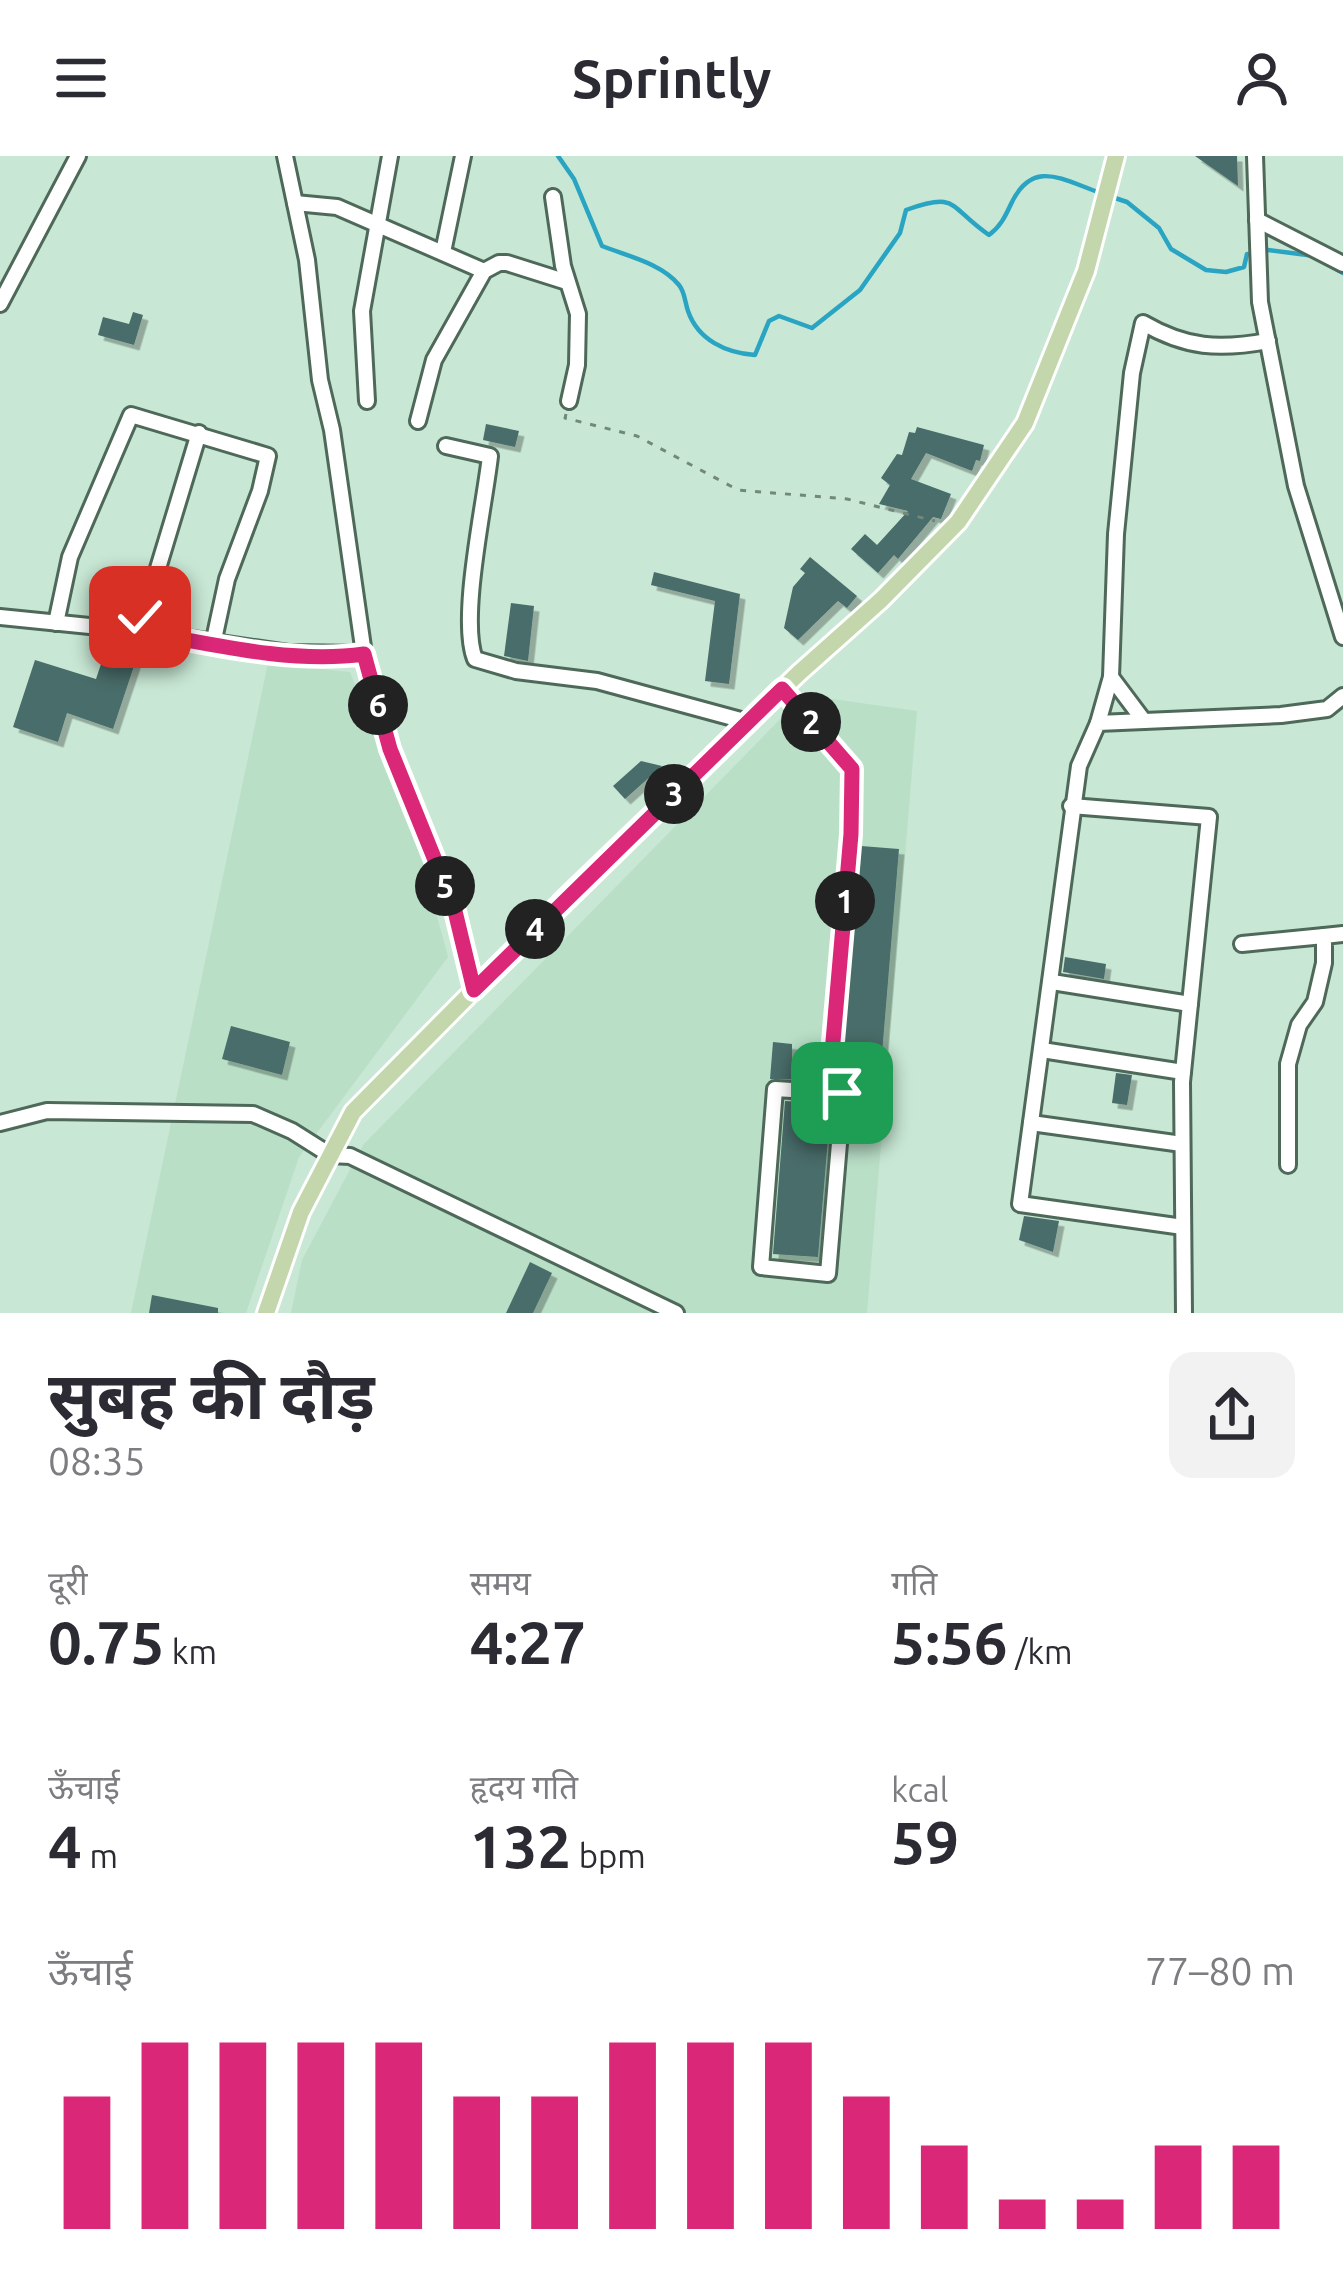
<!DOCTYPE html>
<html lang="hi">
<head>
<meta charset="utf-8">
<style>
	:root { --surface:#fff; --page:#f2f2f3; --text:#2b2b33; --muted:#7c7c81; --accent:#db2777 }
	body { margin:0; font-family:Ubuntu,"Noto Sans Devanagari",sans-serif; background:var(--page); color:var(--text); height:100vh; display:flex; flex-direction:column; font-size:45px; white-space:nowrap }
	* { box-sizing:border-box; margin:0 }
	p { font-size:39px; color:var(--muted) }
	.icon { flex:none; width:66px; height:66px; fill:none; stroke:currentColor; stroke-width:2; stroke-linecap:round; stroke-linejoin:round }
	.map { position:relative; height:1157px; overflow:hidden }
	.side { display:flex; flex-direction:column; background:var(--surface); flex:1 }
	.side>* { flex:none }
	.pin { position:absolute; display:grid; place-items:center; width:102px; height:102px; color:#fff; margin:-51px; border-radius:24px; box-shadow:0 6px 18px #0006 }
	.km { position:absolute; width:60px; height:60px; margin:-30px; border-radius:50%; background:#222; color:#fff; font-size:33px; line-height:60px; text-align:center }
	.round { display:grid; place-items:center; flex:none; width:126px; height:126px; border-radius:24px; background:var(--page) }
	.head { display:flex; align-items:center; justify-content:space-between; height:204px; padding:0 48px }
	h1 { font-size:66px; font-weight:700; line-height:90px }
	.metrics { display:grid; grid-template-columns:repeat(3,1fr); gap:18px; height:204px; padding:12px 48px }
	.metrics div { display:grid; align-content:center }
	.metrics b { font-size:60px; font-weight:700 }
	.metrics small { font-size:33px; font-weight:400 }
	.metrics p { font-size:33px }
	.chart { height:336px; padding:24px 48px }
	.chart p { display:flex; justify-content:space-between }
	.chart svg { width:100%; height:216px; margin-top:12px; stroke:var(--accent); stroke-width:6 }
	header { display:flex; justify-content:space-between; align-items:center; height:156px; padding:0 48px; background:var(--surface); font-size:54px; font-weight:700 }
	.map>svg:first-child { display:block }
</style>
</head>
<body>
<header><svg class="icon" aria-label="menu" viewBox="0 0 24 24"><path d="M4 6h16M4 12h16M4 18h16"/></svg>Sprintly<svg class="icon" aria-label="person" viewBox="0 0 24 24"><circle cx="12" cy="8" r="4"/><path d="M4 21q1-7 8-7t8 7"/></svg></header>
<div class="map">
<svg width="1343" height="1157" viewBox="0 0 1343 1157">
	<defs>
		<filter id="shadow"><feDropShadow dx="5.5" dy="5.5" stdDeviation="0" flood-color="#0004"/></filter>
	</defs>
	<rect width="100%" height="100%" fill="#c8e7d4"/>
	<g fill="#b9dfc7">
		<polygon points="268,507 350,516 422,705 448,801 299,1001 246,1157 131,1157"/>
		<polygon points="804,539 917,555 867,1157 291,1157 302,1104 363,989"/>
	</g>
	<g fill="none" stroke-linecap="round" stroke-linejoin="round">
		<g stroke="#2aa4c3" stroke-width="4.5">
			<path d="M558,0L574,23L602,90C627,100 661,107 679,129C685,136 685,147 688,155C698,184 726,197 755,199L769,165L779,160L812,172L860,134L900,77L906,54C959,35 948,51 989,79C1000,71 1005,61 1011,48C1033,1 1064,25 1101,37"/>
			<polyline points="1112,41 1127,46 1159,72 1171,93 1206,114 1226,116 1244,111 1247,98"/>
			<polyline points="1268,94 1315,100 1343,117"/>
		</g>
	</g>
	<g fill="#496d6a" filter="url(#shadow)">
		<polygon points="1195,0 1237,0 1238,30"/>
		<polygon points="133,156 143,159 134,189 98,179 103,161 129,168"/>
		<polygon points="486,268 519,275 515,291 483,284"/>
		<polygon points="917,271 984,289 980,305 976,304 972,315 926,297 911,323 951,338 941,363 933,361 898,403 894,399 878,417 851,393 865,378 877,389 908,355 879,348 890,329 881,322 897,298 902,299 909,276 915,277"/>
		<polygon points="810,401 857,440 847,452 838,445 798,484 784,472 793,431 805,417 800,413"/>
		<polygon points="654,416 740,438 729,528 705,525 715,445 651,429"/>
		<polygon points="511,447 534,450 528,505 504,500"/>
		<polygon points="108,487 138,498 113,573 67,557 58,586 13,571 35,504 96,523"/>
		<polygon points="641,605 662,610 625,643 613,630"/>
		<polygon points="861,690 899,693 882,898 843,895"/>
		<polygon points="1065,801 1106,808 1104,823 1063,816"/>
		<polygon points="231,870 290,886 282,919 222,903"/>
		<polygon points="773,886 792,888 792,923 770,923"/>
		<polygon points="1116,917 1132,919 1127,949 1112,947"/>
		<polygon points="785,945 831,948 818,1101 773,1098"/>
		<polygon points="1024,1060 1059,1065 1053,1096 1019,1084"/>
		<polygon points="530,1106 552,1117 533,1157 506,1157"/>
		<polygon points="152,1139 218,1152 218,1157 149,1157"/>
	</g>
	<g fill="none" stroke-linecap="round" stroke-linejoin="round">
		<g stroke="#4e6959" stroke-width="20">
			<g id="minor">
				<polyline points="285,0 307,104 320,224 332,274 364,498 390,593 454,751 474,834"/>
				<polyline points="1255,0 1260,146 1296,330 1343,481"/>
				<polyline points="553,41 563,110 578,158 577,209 569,245"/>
				<polyline points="295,47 337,51 484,115"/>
				<polyline points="1257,64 1343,108"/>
				<polyline points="443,96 463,0"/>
				<polyline points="0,148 78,0"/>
				<polyline points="367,245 362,155 390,0"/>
				<polyline points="418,265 434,204 484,115 499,107 507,107 567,126"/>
				<path d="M446,290L490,300C485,347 459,463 475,503L516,515L597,525L748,566"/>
				<polyline points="0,461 139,475 288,497 364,498"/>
				<polyline points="56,467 70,401 131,259 268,300 260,335 227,423 213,488"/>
				<polyline points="139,475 199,277"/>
				<polyline points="1111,521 1144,565"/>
				<polyline points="782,533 852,613 851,678 832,897 843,940 828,1118 761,1111 775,933 842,937"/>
				<path d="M1098,567L1111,521L1116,378L1132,217L1143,167C1186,192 1219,194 1268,185"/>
				<polyline points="1071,650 1209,661 1182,926 1184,1157"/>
				<polyline points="1242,788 1324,780"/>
				<polyline points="1052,826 1190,848"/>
				<polyline points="1042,894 1183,916"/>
				<polyline points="0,967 47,955 253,958 292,975 330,999 350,1000 676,1157"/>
				<polyline points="1031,967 1182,988"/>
				<polyline points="1288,1009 1288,908 1299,869 1315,846 1324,807 1324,780 1343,778"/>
				<polyline points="1183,1071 1020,1048 1079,610 1098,567 1281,559 1327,553 1343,540"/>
			</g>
		</g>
		<g stroke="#fff" stroke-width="22">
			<polyline id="major" points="266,1157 301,1056 353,956 566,741 799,517 881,444 958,366 1025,267 1086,115 1116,0"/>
		</g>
		<polyline stroke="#72887b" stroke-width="3" stroke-dasharray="6 9" stroke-linecap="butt" points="566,258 565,262 637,280 738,334 847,343 935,365"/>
		<use href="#minor" stroke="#fff" stroke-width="14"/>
		<use href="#major" stroke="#c4d6ab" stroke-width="16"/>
	</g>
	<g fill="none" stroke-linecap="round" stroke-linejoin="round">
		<g stroke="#fff" stroke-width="24">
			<path id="route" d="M140,461L139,475C211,488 291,508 364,498L390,593L454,751L474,834L782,533L852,613L851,678L832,897L842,937"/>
		</g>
		<use href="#route" stroke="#db2777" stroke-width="15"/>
	</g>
</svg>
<div class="pin" style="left:842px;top:937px;background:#1e9e55"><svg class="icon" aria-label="arrive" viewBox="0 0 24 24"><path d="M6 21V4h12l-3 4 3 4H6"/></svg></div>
<div class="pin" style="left:140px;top:461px;background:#d93025"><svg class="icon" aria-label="check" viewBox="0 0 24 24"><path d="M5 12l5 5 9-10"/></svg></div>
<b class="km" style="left:845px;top:745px">1</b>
<b class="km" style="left:811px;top:566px">2</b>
<b class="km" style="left:674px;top:638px">3</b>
<b class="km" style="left:535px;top:773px">4</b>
<b class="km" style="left:445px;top:730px">5</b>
<b class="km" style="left:378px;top:549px">6</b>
</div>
<section class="side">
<div class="head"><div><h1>सुबह की दौड़</h1><p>08:35</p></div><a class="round"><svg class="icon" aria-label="share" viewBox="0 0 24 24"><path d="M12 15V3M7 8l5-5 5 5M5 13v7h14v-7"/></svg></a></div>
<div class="metrics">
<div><p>दूरी</p><b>0.75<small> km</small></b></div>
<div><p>समय</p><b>4:27</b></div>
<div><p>गति</p><b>5:56<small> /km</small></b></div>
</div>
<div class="metrics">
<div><p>ऊँचाई</p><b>4<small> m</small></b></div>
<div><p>हृदय गति</p><b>132<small> bpm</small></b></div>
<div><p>kcal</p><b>59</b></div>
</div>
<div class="chart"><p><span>ऊँचाई</span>77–80 m</p>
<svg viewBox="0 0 160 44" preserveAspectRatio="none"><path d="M5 44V17M15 44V6M25 44V6M35 44V6M45 44V6M55 44V17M65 44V17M75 44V6M85 44V6M95 44V6M105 44V17M115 44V27M125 44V38M135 44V38M145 44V27M155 44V27"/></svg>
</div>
</section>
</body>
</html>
